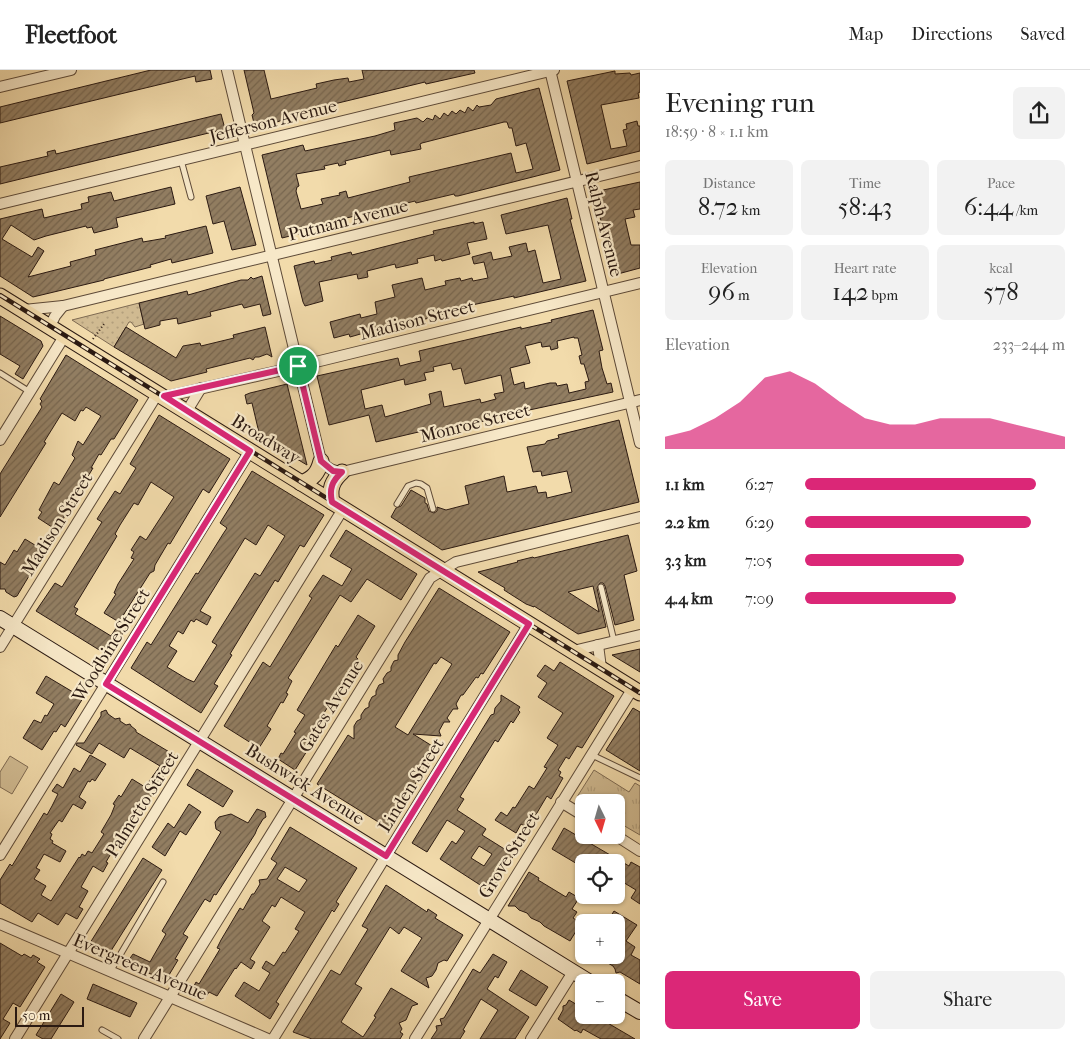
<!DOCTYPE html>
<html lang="en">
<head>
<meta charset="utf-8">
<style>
	:root { --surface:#fff; --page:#f2f2f2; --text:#222; --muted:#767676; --line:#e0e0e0; --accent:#db2777 }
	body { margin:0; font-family:"IM FELL French Canon",serif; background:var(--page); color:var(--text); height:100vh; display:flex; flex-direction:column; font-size:19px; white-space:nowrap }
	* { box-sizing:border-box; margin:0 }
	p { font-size:16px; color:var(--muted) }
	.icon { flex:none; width:28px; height:28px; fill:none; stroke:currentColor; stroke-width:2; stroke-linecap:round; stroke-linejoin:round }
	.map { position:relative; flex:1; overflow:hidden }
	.sheet { display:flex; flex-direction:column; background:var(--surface); width:450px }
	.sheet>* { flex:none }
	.needle { width:32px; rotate:175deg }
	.buttons { position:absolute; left:575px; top:724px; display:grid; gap:10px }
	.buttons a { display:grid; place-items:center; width:50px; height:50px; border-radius:8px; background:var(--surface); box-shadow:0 1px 4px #0004; font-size:25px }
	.scale { position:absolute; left:15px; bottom:12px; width:69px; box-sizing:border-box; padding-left:5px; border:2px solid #2b1a12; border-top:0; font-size:14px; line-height:18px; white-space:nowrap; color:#2b1a12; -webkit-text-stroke:4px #f7e8c8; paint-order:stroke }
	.pin { position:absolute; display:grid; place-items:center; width:42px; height:42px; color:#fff; margin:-21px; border:2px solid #fff; border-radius:50%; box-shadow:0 1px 5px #0007 }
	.round { display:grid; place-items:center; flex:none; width:52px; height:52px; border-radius:8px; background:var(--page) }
	.summary { display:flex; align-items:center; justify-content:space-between; height:85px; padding:0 25px }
	h1 { font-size:28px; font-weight:600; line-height:38px }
	.metrics { display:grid; grid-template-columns:repeat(3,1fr); gap:8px; height:85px; padding:5px 25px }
	.metrics div { display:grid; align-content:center; border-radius:8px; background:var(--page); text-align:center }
	.metrics b { font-size:25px; font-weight:600 }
	.metrics small { font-size:14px; font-weight:400 }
	.metrics p { font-size:14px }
	.chart { height:140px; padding:10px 25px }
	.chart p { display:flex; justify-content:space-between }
	.chart svg { width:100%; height:90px; margin-top:5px; fill:var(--accent); opacity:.7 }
	.action { display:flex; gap:10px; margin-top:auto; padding:10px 25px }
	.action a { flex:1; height:58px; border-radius:8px; background:var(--accent); color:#fff; font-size:20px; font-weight:600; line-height:58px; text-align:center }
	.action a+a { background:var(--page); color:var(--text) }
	ul { padding:0 25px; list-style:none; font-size:16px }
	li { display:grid; grid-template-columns:80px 60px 1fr; align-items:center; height:38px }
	li i { height:12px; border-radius:6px; background:var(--accent) }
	header { display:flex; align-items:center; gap:30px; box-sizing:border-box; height:70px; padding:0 25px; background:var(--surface); border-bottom:1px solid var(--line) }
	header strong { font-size:24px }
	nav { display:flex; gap:28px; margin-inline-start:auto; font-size:18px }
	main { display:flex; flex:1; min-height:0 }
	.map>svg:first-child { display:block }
</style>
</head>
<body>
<header>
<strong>Fleetfoot</strong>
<nav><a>Map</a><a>Directions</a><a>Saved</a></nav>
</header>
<main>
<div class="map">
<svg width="640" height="969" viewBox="0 0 640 969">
	<defs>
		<pattern id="grass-dots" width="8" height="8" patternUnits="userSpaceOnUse" patternTransform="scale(1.25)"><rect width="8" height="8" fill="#d0ba91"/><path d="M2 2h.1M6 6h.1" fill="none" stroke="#b39f7c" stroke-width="1.8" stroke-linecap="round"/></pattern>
		<pattern id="park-tufts" width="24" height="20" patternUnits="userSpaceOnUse" patternTransform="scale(1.25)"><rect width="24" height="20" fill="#d0ba91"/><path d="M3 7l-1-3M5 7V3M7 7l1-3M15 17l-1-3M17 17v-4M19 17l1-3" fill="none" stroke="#b39f7c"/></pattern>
		<pattern id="building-hatch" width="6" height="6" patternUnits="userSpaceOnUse" patternTransform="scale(1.25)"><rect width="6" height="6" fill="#927e62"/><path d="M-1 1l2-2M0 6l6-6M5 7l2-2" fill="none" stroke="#77664f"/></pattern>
	</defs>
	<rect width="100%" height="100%" fill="#f2dbab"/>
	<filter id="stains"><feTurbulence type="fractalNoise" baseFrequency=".004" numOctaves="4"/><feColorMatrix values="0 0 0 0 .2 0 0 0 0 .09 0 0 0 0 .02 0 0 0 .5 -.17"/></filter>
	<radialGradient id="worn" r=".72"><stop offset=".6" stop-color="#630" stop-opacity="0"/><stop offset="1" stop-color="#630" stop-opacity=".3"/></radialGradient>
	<polygon fill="url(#grass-dots)" stroke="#7e6a52" points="139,233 144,254 135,257 131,252 129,252 114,277 72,250"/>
	<polygon fill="url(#park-tufts)" stroke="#7e6a52" points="594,700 629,722 635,713 640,716 640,765 616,751 616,732 586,732 577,727"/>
	<polygon fill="#d0ba91" stroke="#7e6a52" points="10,686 28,697 12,724 0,717 0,702"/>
	<g fill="url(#building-hatch)" stroke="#2b1a12" fill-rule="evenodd">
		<polygon points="151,0 210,0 212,9 196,12 195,6 0,53 0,37"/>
		<polygon points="244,0 264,0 271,29 317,18 316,14 334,10 348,8 349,12 364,9 362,0 474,0 475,3 426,14 425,12 301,42 300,44 274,53 273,57 269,53 255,57 252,45 254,43"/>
		<polygon points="615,1 615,4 630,3 631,5 640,3 640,22 638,23 639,28 601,35 611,79 627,76 623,60 627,59 626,54 637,51 638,56 640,56 640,81 587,94 567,11"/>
		<path d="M539,18L560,100L458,126H455L454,124L416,133L415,131L359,145L305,158L306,162L282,168L262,85L303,75L305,81L375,66L395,60L394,53L417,48L423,52L427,48L433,50L435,45L440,49L444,43L448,46L452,41L456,44L460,40L465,43L468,37L473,41L477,35L479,37L491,35L496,29ZM504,52H507L509,58H512L516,76L526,73L533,99L516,103L511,83L409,107L410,112L348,128L346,121L339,123L340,125L321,129L323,134L301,139L296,121L297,117L299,116L296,104L325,99L324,96L338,93L339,96L346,94L345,91L390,80L391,85L421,79L420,74L422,73Z"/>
		<polygon points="221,44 225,59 0,114 0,97 48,86 47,82 55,80 56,84"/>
		<polygon points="640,112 640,139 633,140 635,147 625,149 631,175 640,175 640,198 614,205 594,122"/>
		<polygon points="171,117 175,134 116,148 118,157 94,163 92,157 87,158 86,156 46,166 34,170 11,155 2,169 32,187 38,177 44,181 28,207 71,196 70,192 96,185 95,180 142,168 143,172 166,168 165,166 206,156 213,183 172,193 171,189 150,195 151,197 104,209 104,210 33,227 0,206 0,149 42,139 44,148 82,139 81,134 89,132 88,127 111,122 114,131"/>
		<polygon points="240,117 256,175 232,180 224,151 213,154 206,126"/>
		<polygon points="567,128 572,149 570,149 586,211 514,228 514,226 472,235 472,237 402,255 401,254 381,259 381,256 363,261 364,263 350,267 349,264 334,268 330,252 360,244 361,248 377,244 375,232 395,227 392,215 422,208 425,220 446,215 445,211 460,208 461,211 472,208 473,211 488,208 484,192 474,194 472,187 491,182 493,190 512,186 509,177 526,173 528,182 535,180 543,213 561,209 548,155 506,164 501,145"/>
		<polygon points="474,152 474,154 483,152 487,169 467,173 470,184 442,191 441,189 435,191 434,185 417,189 418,193 396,198 395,194 367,201 368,207 358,209 357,204 319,212 323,231 305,236 303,232 294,196 314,191 315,194 332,190 331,187 351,182 352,185 434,164 433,161"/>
		<polygon points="262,206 271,244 263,246 260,234 244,238 242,234 210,242 211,246 178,254 177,248 160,251 160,255 145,259 139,233 187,221 188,225 241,210 248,210 251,207 253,209"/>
		<path d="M593,240L603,280L599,281L602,298L607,314L611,313L613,322L520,342L522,347L512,350L511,346L500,349V347L428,365L427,360L376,372L369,345L329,355L317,306L398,288L400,296L411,293L421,291L419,281L521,257V259L552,252L551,250ZM574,267V268H578L582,285L579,286L581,294H584L589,311L585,312L586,319L569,323L567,314L557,316L556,313H550L525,319L524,312L514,315L510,298L530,293L525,276L541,272L542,277L550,276L551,280L558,278L557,271ZM451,293L453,300L461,298L465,314L501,305L504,322L494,324L496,329L481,333L480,329L444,337L441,321L429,324L431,334L385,347L382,335L365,339L361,320L404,309L405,315L426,310L424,303L434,301L433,297Z"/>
		<polygon points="0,246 41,271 43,276 23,309 15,304 20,296 0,284"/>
		<polygon points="126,257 176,288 183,276 200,273 201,276 234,268 233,265 265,257 272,287 267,284 259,287 255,287 253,290 250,288 206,299 207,302 171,311 114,277"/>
		<polygon points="66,285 138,330 114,369 111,369 101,385 99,384 91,398 93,398 64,446 64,448 55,459 38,448 42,442 39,440 54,412 59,415 75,388 72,385 78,371 83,375 101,346 86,337 83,341 81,340 75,351 62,343 44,372 46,373 0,447 0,404 42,337 40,334 42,331 40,329"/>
		<polygon points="287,314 307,395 260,367 252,333 247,334 245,325 250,323"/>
		<polygon points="159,345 230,389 209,423 203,419 170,474 168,473 155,495 154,501 150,503 119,552 104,543 116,524 114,523 118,514 134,489 131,488 134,482 131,480 140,466 146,470 174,427 151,412 138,435 134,433 120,455 115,464 117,466 74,537 78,539 75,544 111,566 120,552 127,557 109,586 36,541 55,513 62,517 102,452 97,449 115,421 120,424 136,398 130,394"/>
		<polygon points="619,350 639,432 442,480 391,447 396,438 401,436 411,420 425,428 425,433 427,434 429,441 434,443 437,441 437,437 446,440 469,434 465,416 504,406 507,422 536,416 538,423 546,422 547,428 572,422 567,401 542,406 541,401 533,402 527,377 545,374 547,371 559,368 558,365"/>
		<path d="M252,401L324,445L304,477L300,475L278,512L275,510L230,584L232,585L214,614L218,616L201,643L131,598L147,572L151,575L196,503L198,504L223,464L227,458L220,453ZM268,455L285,466L260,506L255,503L220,559L212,572L217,575L194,612L187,609L167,597L177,581L169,576L178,561L183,564L191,550L194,552L196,549L207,555L211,547L200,541L226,499L245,468L256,475Z"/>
		<polygon points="346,460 417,504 401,530 367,509 351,532 340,525 288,608 292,611 286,623 288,624 283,633 281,632 267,656 271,659 259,678 224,656 263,592 270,597 312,528 309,526 323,505 342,516 352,499 330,486"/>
		<path d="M628,465L637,501L624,505L634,550L615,555L605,516L603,513H600L597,518L606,557L578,564L534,536V537L526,534L504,520L505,518L478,502L518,492L517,491L533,487L534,488ZM593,516L599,542L568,522Z"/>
		<polygon points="25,469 43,480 34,494 32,501 17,526 14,527 6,522 5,519 0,519 0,492 5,495 14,480 17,482"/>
		<path d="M439,518L510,562L483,604L481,603L478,608L476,607L463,625H461L456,634L458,639H453L447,648L450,652H444L439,661L441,666L413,664L437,679L388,758L317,714L348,665L354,669V656L357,651L361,649V645L365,639L369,637V633L372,627L376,625V621L379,615L384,613L383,609L387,603L391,601V597L394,591L398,590V585L405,572ZM441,587L452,594L408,665L395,657L434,593L436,594Z"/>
		<polygon points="358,545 375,556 356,587 358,589 312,662 317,665 295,700 278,689 281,683 283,684 296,663 294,662 305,645 297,640 336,575 338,577"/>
		<polygon points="640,579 640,602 612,585"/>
		<polygon points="560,592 614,626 582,678 577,676 569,689 566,687 558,700 561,702 559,706 563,708 551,729 547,726 528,758 521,754 516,763 495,750 501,742 507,746 513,737 515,738 529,716 534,719 547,698 544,697 558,675 547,668 563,643 538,627 547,613 537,606 545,595 554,601"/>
		<polygon points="46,606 83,628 65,657 61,654 56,662 54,661 42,680 23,668 34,650 41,653 45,645 47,646 54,634 36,623"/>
		<path d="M501,625L520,637L518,640L520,642L513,653L511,651L498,672L495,670L460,727L464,729L457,740L486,759L482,765L514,785L491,822L440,789L452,771L456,774L465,761L447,750L427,782L412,773L491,645L494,644L495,638L501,631ZM479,776L492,784L484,796L471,788Z"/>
		<polygon points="633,638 640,642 640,701 606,680"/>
		<polygon points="106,640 108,644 115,649 120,648 120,651 126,655 130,654 131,656 136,660 136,662 176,686 133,755 129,753 106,792 108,793 103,802 93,796 81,817 88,821 79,837 83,839 77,849 66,843 58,855 38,843 32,852 0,833 0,810 10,794 12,796 44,743 47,745 52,736 58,724 52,721 57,714 63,718 74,698 80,702 90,685 106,694 95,711 92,709 90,712 88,711 79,727 86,732 82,739 73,734 62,752 59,750 50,763 52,764 50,769 53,771 52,773 66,781 60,792 44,784 36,798 40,800 34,809 46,816 41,825 51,831 79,787 80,788 82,784 85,786 88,781 92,783 104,764 101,762 111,745 115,735 113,734 119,725 121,727 132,709 145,717 160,696 130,678 124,688 99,673 92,684 76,675 77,673 84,673 101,646 101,642"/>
		<polygon points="197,699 233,721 223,737 187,715"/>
		<polygon points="189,734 201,742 186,765 180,761 165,786 152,777 168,753 174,758"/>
		<polygon points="257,739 265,742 266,747 263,749 257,759 255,764 216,825 214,824 210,832 205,829 183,864 188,867 175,889 178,890 166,910 126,894 133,884 150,892 166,864 162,861 221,762 216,759 215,752 219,747 231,744 248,753"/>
		<path d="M290,757L357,798L336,832L339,834L334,842L332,840L328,847L276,932L279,934L270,949L235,926L244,912L259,921L270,903L262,898L266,891L274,896L283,882L285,883L299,861L295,859L305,842L281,827L275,837L272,835L262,851L270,857L250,889L255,892L251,899L241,892L236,899L235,898L217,926L209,922L206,927L192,920L196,912L199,914L220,879L217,878L221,870L240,838L243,840L252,824H254L260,814L259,810L267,809L277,793L271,789ZM285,797L307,810L299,822L277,809Z"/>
		<polygon points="564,758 629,796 631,792 640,797 640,834 631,828 636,820 616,808 616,792 584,792 584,798 552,779"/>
		<polygon points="143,788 162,800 109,884 90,873"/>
		<polygon points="529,802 539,808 538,810 566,827 569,822 579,828 572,839 577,842 573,848 581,853 570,871 544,856 540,852 531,848 527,843 519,840 515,836 508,836"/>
		<polygon points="386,815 427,842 428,839 437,845 435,848 463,865 447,891 444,890 438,893 436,900 432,906 426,908 429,918 401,901 422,868 404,857 399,864 390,857 355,914 362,918 341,952 363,967 376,947 374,946 391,918 418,934 412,936 406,950 399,953 402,959 400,962 403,964 400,969 312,969 293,962 331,900 340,905 368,859 362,856"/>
		<polygon points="614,841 637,855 626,871 635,877 631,885 640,890 640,914 620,902 616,903 615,899 613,896 594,885 616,885 616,852 607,852"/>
		<polygon points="0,873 22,886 24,884 31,888 33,885 40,889 37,892 45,897 20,937 13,933 3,949 10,953 0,969"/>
		<polygon points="493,884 507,892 498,908 495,906 487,919 529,947 515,969 480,969 498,940 481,929 463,960 465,961 460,969 431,969 437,960 436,956 442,955 440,949 444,948 473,899 480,903"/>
		<polygon points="521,900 548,917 536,936 509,920"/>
		<polygon points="93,914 137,933 130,947 87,929"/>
		<polygon points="61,924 74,932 51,969 43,969 36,965"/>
		<polygon points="569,930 584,939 584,945 594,945 635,969 601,969 583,959 581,963 576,960 575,961 558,949 563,940 563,936 566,935"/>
	</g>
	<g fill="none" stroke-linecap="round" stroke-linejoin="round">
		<g stroke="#5d4a38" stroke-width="7">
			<g id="service">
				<polyline points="181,90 191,127"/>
				<polyline points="0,303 30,322"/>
				<polyline points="397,434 408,416 416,413 421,414 427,418 433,439"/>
				<polyline points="601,517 614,571"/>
				<polyline points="592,685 640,708"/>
				<polyline points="110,902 163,812"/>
				<polyline points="102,960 118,969"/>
			</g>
		</g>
		<g stroke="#5d4a38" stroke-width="12">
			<g id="minor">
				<path d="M227,0L321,391C327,398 332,401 342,402L640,330"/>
				<polyline points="550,0 640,373"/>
				<polyline points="0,17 71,0"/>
				<polyline points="0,134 554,0"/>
				<polyline points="24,240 63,236 640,96"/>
				<polyline points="50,256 55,246 63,236"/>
				<polyline points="164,327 287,299 640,213"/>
				<polyline points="187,341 201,318"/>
				<polyline points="0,370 65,265"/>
				<polyline points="598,575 601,598"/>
				<polyline points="0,577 158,323"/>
				<polyline points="573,581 640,565"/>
				<polyline points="561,732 584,746"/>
				<polyline points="615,765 640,781"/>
				<polyline points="0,785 250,381"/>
				<polyline points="0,854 268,969"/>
				<polyline points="15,969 343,439"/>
				<polyline points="144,969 430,508 456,492 640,447"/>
				<polyline points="273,969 529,554"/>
				<polyline points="415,969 633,618"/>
				<polyline points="531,969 573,902"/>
			</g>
		</g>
		<g stroke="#2b1a12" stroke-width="16">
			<g id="secondary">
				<polyline points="0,548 590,912"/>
				<polyline points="616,928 640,942"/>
			</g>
		</g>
		<g stroke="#2b1a12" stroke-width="17">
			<g id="primary">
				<polyline points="0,226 640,623"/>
				<path d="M301,413C313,409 318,403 321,391"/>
				<path d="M332,432C329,419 332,411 342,402"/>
			</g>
		</g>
		<polyline stroke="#2b1a12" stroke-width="2" stroke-dasharray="1 2.5" stroke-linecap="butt" points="93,269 104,254"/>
		<use href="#service" stroke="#f7e8c8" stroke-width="5"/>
		<use href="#minor" stroke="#f7e8c8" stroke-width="10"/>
		<use href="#secondary" stroke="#f7e8c8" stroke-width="14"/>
		<use href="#primary" stroke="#f2dbab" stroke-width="15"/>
		<g stroke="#2b1a12" stroke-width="4.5">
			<polyline id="rail" points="0,225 640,623"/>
		</g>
		<use href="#rail" stroke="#f7e8c8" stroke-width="2.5" stroke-dasharray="8" stroke-linecap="butt"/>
	</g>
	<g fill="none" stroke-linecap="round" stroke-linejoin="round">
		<g stroke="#fff" stroke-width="10">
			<path id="route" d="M298,296L321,391L333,401L342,402C332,411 329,419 332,432L529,554L386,786L106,614L250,381L164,326Z"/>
		</g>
		<use href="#route" stroke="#db2777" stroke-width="6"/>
	</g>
	<g text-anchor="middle" stroke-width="4.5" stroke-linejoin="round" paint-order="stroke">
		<g font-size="18" fill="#2b1a12" stroke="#f7e8c8">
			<text transform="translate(273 51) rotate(-14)" y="6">Jefferson Avenue</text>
			<text transform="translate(348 150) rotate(-14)" y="6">Putnam Avenue</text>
			<text transform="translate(604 154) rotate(76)" y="6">Ralph Avenue</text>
			<text transform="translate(417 250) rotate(-14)" y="6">Madison Street</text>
			<text transform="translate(475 353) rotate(-14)" y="6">Monroe Street</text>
			<text transform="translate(266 369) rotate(32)" y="6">Broadway</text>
			<text transform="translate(57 454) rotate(-58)" y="6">Madison Street</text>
			<text transform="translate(111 575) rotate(-58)" y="6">Woodbine Street</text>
			<text transform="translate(331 636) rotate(-58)" y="6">Gates Avenue</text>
			<text transform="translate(305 714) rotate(32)" y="6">Bushwick Avenue</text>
			<text transform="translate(411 715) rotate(-58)" y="6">Linden Street</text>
			<text transform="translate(142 734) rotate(-58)" y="6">Palmetto Street</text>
			<text transform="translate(509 785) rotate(-58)" y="6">Grove Street</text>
			<text transform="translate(140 897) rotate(23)" y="6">Evergreen Avenue</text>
		</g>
	</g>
	<rect width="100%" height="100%" filter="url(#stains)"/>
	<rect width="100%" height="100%" fill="url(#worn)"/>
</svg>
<div class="buttons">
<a><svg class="needle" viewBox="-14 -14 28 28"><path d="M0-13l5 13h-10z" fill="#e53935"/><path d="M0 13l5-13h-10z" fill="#767676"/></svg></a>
<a><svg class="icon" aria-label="locate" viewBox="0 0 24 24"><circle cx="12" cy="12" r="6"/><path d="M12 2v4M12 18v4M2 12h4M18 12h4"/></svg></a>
<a>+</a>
<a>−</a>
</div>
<div class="scale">50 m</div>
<div class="pin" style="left:298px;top:296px;background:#1e9e55"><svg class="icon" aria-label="arrive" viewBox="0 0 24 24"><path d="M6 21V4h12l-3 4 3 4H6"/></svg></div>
</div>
<section class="sheet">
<div class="summary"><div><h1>Evening run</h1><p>18:59 · 8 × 1.1 km</p></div><a class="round"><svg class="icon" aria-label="share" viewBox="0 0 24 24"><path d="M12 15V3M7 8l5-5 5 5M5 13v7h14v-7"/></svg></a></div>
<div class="metrics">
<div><p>Distance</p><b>8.72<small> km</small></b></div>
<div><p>Time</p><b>58:43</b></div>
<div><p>Pace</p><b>6:44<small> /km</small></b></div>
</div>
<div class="metrics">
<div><p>Elevation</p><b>96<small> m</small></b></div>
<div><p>Heart rate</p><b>142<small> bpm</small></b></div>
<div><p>kcal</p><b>578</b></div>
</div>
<div class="chart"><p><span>Elevation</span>233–244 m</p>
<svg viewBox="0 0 160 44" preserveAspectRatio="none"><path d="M0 44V38L10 35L20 29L30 21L40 9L50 6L60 12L70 21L80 29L90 32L100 32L110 29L120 29L130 29L140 32L150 35L160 38V44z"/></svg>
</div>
<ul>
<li><b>1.1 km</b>6:27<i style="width:89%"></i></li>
<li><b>2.2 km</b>6:29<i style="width:87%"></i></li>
<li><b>3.3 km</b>7:05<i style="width:61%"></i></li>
<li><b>4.4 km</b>7:09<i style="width:58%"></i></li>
</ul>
<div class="action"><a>Save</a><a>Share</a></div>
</section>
</main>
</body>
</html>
